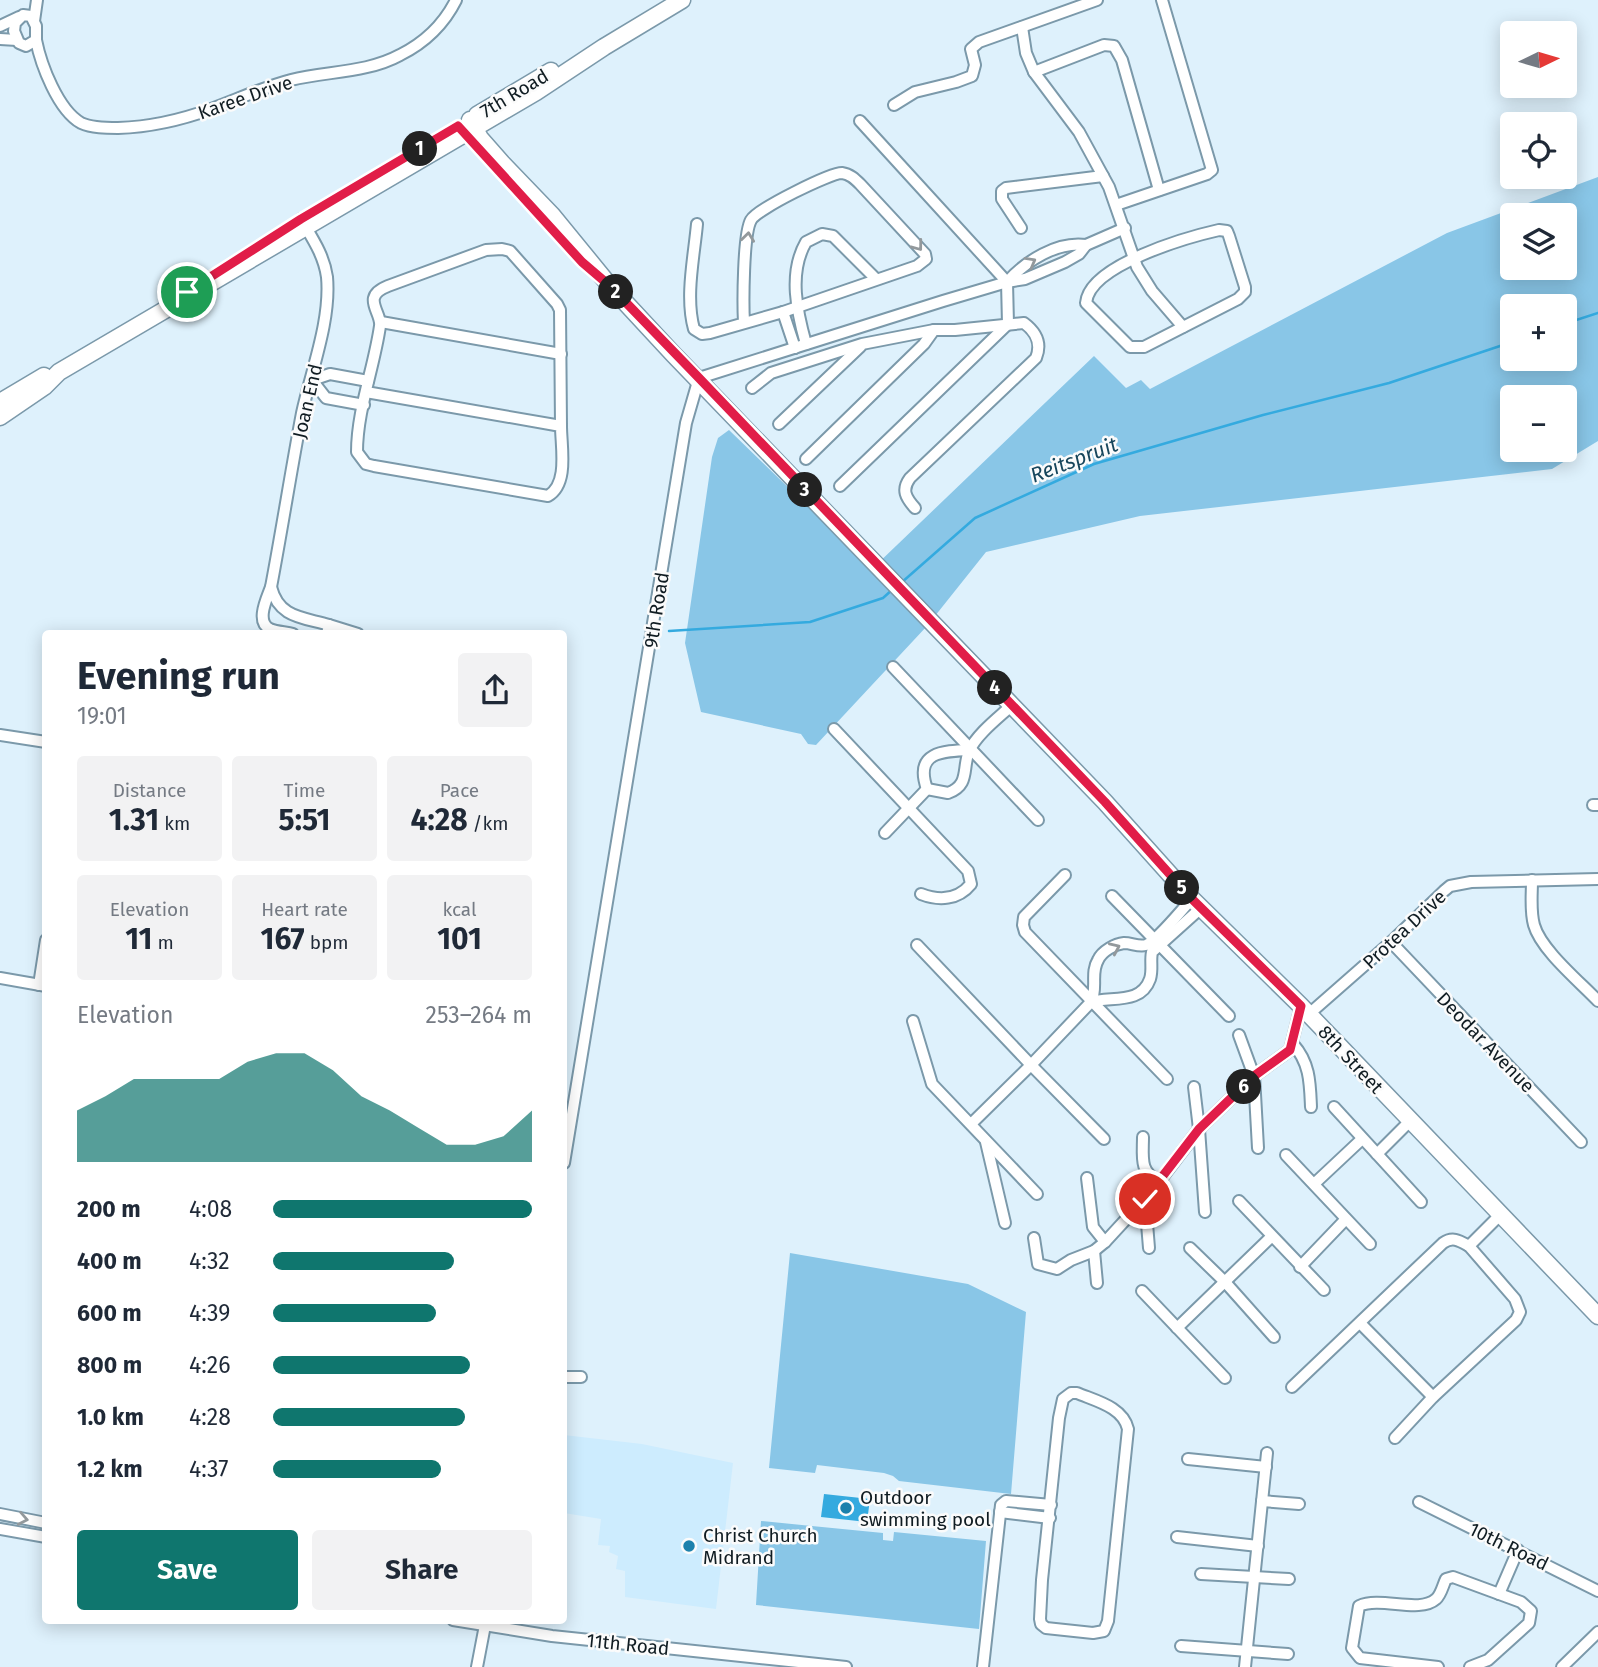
<!DOCTYPE html>
<html lang="en">
<head>
<meta charset="utf-8">
<style>
	:root { --surface:#fff; --page:#f2f2f3; --text:#1f2937; --muted:#747a83; --accent:#0f766e }
	body { margin:0; font-family:"Fira Sans",sans-serif; background:var(--page); color:var(--text); height:100vh; display:flex; flex-direction:column; font-size:26px; white-space:nowrap }
	* { box-sizing:border-box; margin:0 }
	p { font-size:23px; color:var(--muted) }
	.icon { flex:none; width:38px; height:38px; fill:none; stroke:currentColor; stroke-width:2; stroke-linecap:round; stroke-linejoin:round }
	.map { position:relative; flex:1; overflow:hidden }
	.panel { position:absolute; left:42px; top:630px; width:525px; height:994px; display:flex; flex-direction:column; background:var(--surface); border-radius:7px; box-shadow:0 4px 18px #0003 }
	.panel>* { flex:none }
	.needle { width:46px; rotate:85deg }
	.tools { position:absolute; left:1500px; top:21px; display:grid; gap:14px }
	.tools a { display:grid; place-items:center; width:77px; height:77px; border-radius:7px; background:var(--surface); box-shadow:0 4px 18px #0003; font-size:35px }
	.pin { position:absolute; display:grid; place-items:center; width:60px; height:60px; color:#fff; margin:-30px; border:4px solid #fff; border-radius:50%; box-shadow:0 2px 7px #0007 }
	.km { position:absolute; width:35px; height:35px; margin:-18px; border-radius:50%; background:#222; color:#fff; font-size:19px; line-height:35px; text-align:center }
	.round { display:grid; place-items:center; flex:none; width:74px; height:74px; border-radius:7px; background:var(--page) }
	.head { display:flex; align-items:center; justify-content:space-between; height:119px; padding:0 35px }
	h1 { font-size:38px; font-weight:700; line-height:52px }
	.metrics { display:grid; grid-template-columns:repeat(3,1fr); gap:10px; height:119px; padding:7px 35px }
	.metrics div { display:grid; align-content:center; border-radius:7px; background:var(--page); text-align:center }
	.metrics b { font-size:30px; font-weight:700 }
	.metrics small { font-size:19px; font-weight:400 }
	.metrics p { font-size:19px }
	.chart { height:196px; padding:14px 35px }
	.chart p { display:flex; justify-content:space-between }
	.chart svg { width:100%; height:126px; margin-top:7px; fill:var(--accent); opacity:.7 }
	.cta { display:flex; gap:14px; margin-top:auto; padding:14px 35px }
	.cta a { flex:1; height:80px; border-radius:7px; background:var(--accent); color:#fff; font-size:28px; font-weight:700; line-height:80px; text-align:center }
	.cta a+a { background:var(--page); color:var(--text) }
	ul { padding:0 35px; list-style:none; font-size:23px }
	li { display:grid; grid-template-columns:112px 84px 1fr; align-items:center; height:52px }
	li i { height:18px; border-radius:9px; background:var(--accent) }
	.map>svg:first-child { display:block }
</style>
</head>
<body>
<div class="map">
<svg width="1598" height="1667" viewBox="0 0 1598 1667">
	<rect width="100%" height="100%" fill="#def1fc"/>
	<polygon fill="#cdecfe" points="564,1435 642,1444 733,1463 716,1609 625,1597 625,1571 616,1569 618,1556 609,1552 610,1546 598,1545 601,1519 564,1513"/>
	<g fill="#89c6e7" fill-rule="evenodd">
		<path d="M1598,177V441L1552,469L1140,516L986,552L927,626L816,745L808,744L801,734L701,712L685,643L712,457L718,438L729,430L872,569L1094,356L1126,388L1141,380L1150,389L1447,233ZM1512,215H1564V268H1512ZM1512,306H1564V359H1512ZM1512,397H1564V450H1512Z"/>
		<polygon points="790,1253 968,1284 1026,1312 1011,1494 899,1481 893,1476 884,1473 817,1465 815,1473 769,1468"/>
		<polygon points="761,1521 883,1533 883,1540 893,1541 894,1532 986,1541 979,1629 756,1605"/>
	</g>
	<polygon fill="#34aadf" points="824,1494 870,1499 867,1522 821,1517"/>
	<g fill="none" stroke-linecap="round" stroke-linejoin="round">
		<g stroke="#34aadf" stroke-width="2.5">
			<polyline points="1564,324 1598,313"/>
			<polyline points="901,583 975,518 1094,464 1263,415 1389,383 1512,342"/>
			<polyline points="669,631 810,622 883,598 893,589"/>
		</g>
		<g stroke="#7b99aa" stroke-width="14">
			<g id="street">
				<polygon points="23,15 31,16 36,26 36,40 26,46 19,43 14,31 15,23"/>
				<polyline points="34,21 37,0"/>
				<polyline points="0,26 19,17"/>
				<polyline points="1022,27 1026,53 1034,72 1079,132 1109,187 1137,267 1152,291 1183,327"/>
				<polyline points="0,39 17,40"/>
				<path d="M36,40C41,65 58,110 81,123C92,128 106,128 118,128C149,127 181,120 211,109C238,99 264,87 291,80C327,71 367,73 400,55C424,43 444,24 456,0"/>
				<polyline points="1034,72 1104,45 1114,46 1122,60 1159,190"/>
				<polyline points="894,105 915,92 956,82 972,76 975,65 971,49 979,42 1097,0"/>
				<polyline points="860,121 1007,282"/>
				<polyline points="1116,205 1207,174 1212,170 1162,0"/>
				<path d="M697,224C694,257 685,297 694,329L702,334L710,333L783,312L917,266L926,259L925,254L860,184C855,179 850,174 842,173C830,173 757,209 751,220C743,234 743,304 744,323"/>
				<polyline points="1021,228 1002,199 1002,191 1006,188 1103,176"/>
				<path d="M1219,230L1227,231L1229,236L1245,287V292L1238,299L1144,347H1130L1086,303C1089,265 1188,237 1219,230Z"/>
				<polyline points="783,312 795,348"/>
				<polyline points="381,322 561,354"/>
				<path d="M806,344C797,312 788,273 806,242L822,234L833,236L875,278"/>
				<polyline points="312,380 326,398 364,405"/>
				<polyline points="312,380 330,374 368,381"/>
				<path d="M752,388L771,373L862,344L934,330H955L1024,323C1036,332 1042,343 1036,358L910,478C901,490 906,498 915,508"/>
				<path d="M366,392L561,426L560,310L557,304L510,251L502,249L486,250L388,286C360,297 382,312 380,326C374,368 357,410 357,452L366,464L374,466L548,496C569,484 561,447 561,426"/>
				<polyline points="779,424 860,347"/>
				<polyline points="806,459 924,344 934,330"/>
				<path d="M840,486L1008,324L1007,282C1026,261 1057,241 1086,245"/>
				<path d="M271,587C279,618 302,617 329,625"/>
				<path d="M293,634C286,632 277,632 270,629C255,622 267,598 271,587C282,529 291,471 302,413C311,371 331,321 327,277C324,255 312,238 301,219"/>
				<polyline points="327,634 329,625 358,634"/>
				<polyline points="893,667 1038,820"/>
				<path d="M834,729L968,871L971,884C958,900 939,901 921,894"/>
				<polyline points="0,735 46,742"/>
				<path d="M927,789L948,793C970,785 962,769 969,751C977,734 998,718 1011,706"/>
				<path d="M927,789C914,752 942,751 970,750"/>
				<polyline points="1593,805 1598,805"/>
				<polyline points="885,833 927,789"/>
				<polyline points="1065,875 1024,917 1023,925 1025,932 1167,1079"/>
				<path d="M1532,880C1532,895 1530,911 1534,925C1541,950 1580,982 1598,1001"/>
				<polyline points="1112,896 1229,1016"/>
				<polyline points="1391,942 1581,1142"/>
				<polyline points="917,945 1031,1065 1104,1139"/>
				<polyline points="0,978 46,986"/>
				<polyline points="39,985 46,940"/>
				<path d="M1091,1002C1111,996 1141,1005 1150,979C1153,970 1150,961 1152,952L1201,908"/>
				<polyline points="1309,1014 1391,942 1444,891 1450,886 1471,882 1598,879"/>
				<polyline points="913,1021 932,1084 1037,1194"/>
				<polyline points="1239,1035 1254,1076 1258,1148"/>
				<path d="M1293,1044C1310,1063 1310,1083 1311,1107"/>
				<polyline points="1194,1087 1199,1129 1205,1212"/>
				<polyline points="1334,1107 1421,1202"/>
				<path d="M971,1124L1031,1065L1091,1002C1098,988 1090,973 1098,960C1102,951 1115,944 1124,943C1132,943 1138,947 1146,945C1157,941 1183,908 1192,899"/>
				<path d="M1143,1137C1143,1156 1139,1173 1159,1181"/>
				<polyline points="986,1142 1005,1223"/>
				<polyline points="1377,1154 1410,1121"/>
				<polyline points="1286,1155 1370,1244"/>
				<polyline points="564,1163 686,423 699,378 943,301 1007,282 1025,279 1065,262 1079,254 1086,245 1125,228"/>
				<polyline points="1087,1178 1093,1227 1105,1242"/>
				<polyline points="1314,1184 1362,1139"/>
				<polyline points="1145,1199 1149,1248"/>
				<polyline points="1239,1201 1324,1290"/>
				<polyline points="1034,1238 1038,1264 1057,1269 1071,1260 1094,1251 1105,1242 1152,1191 1199,1129 1254,1076 1290,1050 1301,1006"/>
				<polyline points="1469,1246 1501,1214"/>
				<polyline points="1190,1248 1225,1282 1274,1337"/>
				<polyline points="1094,1251 1097,1283"/>
				<polyline points="1300,1267 1345,1220"/>
				<polyline points="1142,1291 1225,1378"/>
				<polyline points="1360,1323 1433,1397"/>
				<polyline points="1177,1328 1271,1237"/>
				<polyline points="564,1377 581,1377"/>
				<path d="M1292,1387L1443,1243C1453,1236 1460,1241 1469,1246L1515,1299L1520,1312L1516,1320L1433,1397L1395,1438"/>
				<path d="M1071,1393H1077C1096,1401 1123,1407 1128,1429L1108,1621L1104,1631L1093,1633L1046,1628L1041,1624L1040,1619L1042,1580L1059,1418L1063,1399Z"/>
				<polyline points="1188,1459 1266,1467"/>
				<polyline points="1262,1501 1299,1504"/>
				<polyline points="1419,1502 1598,1591"/>
				<polyline points="1000,1512 1050,1518"/>
				<polyline points="0,1514 46,1523"/>
				<polyline points="0,1529 46,1537"/>
				<polyline points="1177,1537 1258,1546"/>
				<polyline points="1201,1574 1289,1579"/>
				<polyline points="1499,1594 1518,1550"/>
				<polyline points="453,1620 552,1636 846,1667"/>
				<polyline points="1181,1646 1288,1654"/>
				<polyline points="477,1667 486,1620"/>
				<polyline points="983,1667 1001,1505 1006,1501 1051,1505"/>
				<polyline points="1245,1667 1267,1453"/>
				<path d="M1438,1667L1360,1658L1352,1648L1359,1606C1381,1596 1419,1614 1436,1599C1441,1595 1443,1585 1446,1579L1453,1577L1521,1602L1531,1611L1529,1623L1488,1660L1470,1667"/>
				<polyline points="1562,1667 1598,1632"/>
			</g>
		</g>
		<g stroke="#7b99aa" stroke-width="19">
			<g id="secondary">
				<polyline points="477,115 551,71"/>
				<polyline points="470,120 480,138 502,163 552,215 610,286 673,354 1105,802 1192,899 1301,1006 1598,1316"/>
				<polyline points="0,402 44,376"/>
				<polyline points="0,417 44,387 59,372 536,92 604,47 682,0"/>
			</g>
		</g>
		<use href="#street" stroke="#fff" stroke-width="10"/>
		<use href="#secondary" stroke="#fff" stroke-width="16"/>
	</g>
	<defs><path id="oneway-chevron" d="M-2-3.5L2.5 0L-2 3.5" fill="none" stroke-width="1.6" stroke-linecap="round" stroke-linejoin="round" transform="scale(1.75)"/></defs>
	<g stroke="#93999c">
		<use href="#oneway-chevron" transform="translate(748 237) rotate(-83)"/>
		<use href="#oneway-chevron" transform="translate(918 246) rotate(53)"/>
		<use href="#oneway-chevron" transform="translate(1031 262) rotate(-29)"/>
		<use href="#oneway-chevron" transform="translate(1115 948) rotate(-24)"/>
		<use href="#oneway-chevron" transform="translate(23 1519) rotate(11)"/>
	</g>
	<g fill="none" stroke-linecap="round" stroke-linejoin="round">
		<g stroke="#fff" stroke-width="14">
			<polyline id="route" points="187,292 301,219 458,126 582,262 610,286 699,378 1105,802 1192,899 1301,1006 1290,1050 1254,1076 1199,1129 1145,1199"/>
		</g>
		<use href="#route" stroke="#e11d48" stroke-width="9"/>
	</g>
	<g fill="#1d81ac" stroke="#fbfbfb" stroke-width="2.5">
		<circle cx="846" cy="1508" r="7"/>
		<circle cx="689" cy="1546" r="7"/>
	</g>
	<g text-anchor="middle" stroke-width="5" stroke-linejoin="round" paint-order="stroke">
		<g font-size="19" fill="#101c22" stroke="#fbfbfb">
			<text transform="translate(514 93) rotate(-31)" y="7">7th Road</text>
			<text transform="translate(245 97) rotate(-19)" y="7">Karee Drive</text>
			<text transform="translate(307 401) rotate(-77)" y="7">Joan End</text>
			<text transform="translate(656 610) rotate(-81)" y="7">9th Road</text>
			<text transform="translate(1404 929) rotate(-43)" y="7">Protea Drive</text>
			<text transform="translate(1486 1042) rotate(46)" y="7">Deodar Avenue</text>
			<text transform="translate(1351 1059) rotate(47)" y="7">8th Street</text>
			<text transform="translate(1509 1546) rotate(26)" y="7">10th Road</text>
			<text transform="translate(628 1644) rotate(6)" y="7">11th Road</text>
		</g>
		<g font-size="19" fill="#101c22" stroke="#fbfbfb" text-anchor="start">
			<text x="860" y="1504">Outdoor<tspan x="860" dy="22">swimming pool</tspan></text>
			<text x="703" y="1542">Christ Church<tspan x="703" dy="22">Midrand</tspan></text>
		</g>
		<g font-size="21" font-style="italic" fill="#17465c" stroke="#fbfbfb">
			<text transform="translate(1074 460) rotate(-21)" y="7">Reitspruit</text>
		</g>
	</g>
</svg>
<div class="tools">
<a><svg class="needle" viewBox="-14 -14 28 28"><path d="M0-13l5 13h-10z" fill="#e53935"/><path d="M0 13l5-13h-10z" fill="#747a83"/></svg></a>
<a><svg class="icon" aria-label="locate" viewBox="0 0 24 24"><circle cx="12" cy="12" r="6"/><path d="M12 2v4M12 18v4M2 12h4M18 12h4"/></svg></a>
<a><svg class="icon" aria-label="layers" viewBox="0 0 24 24"><path d="M12 4l9 5-9 5-9-5zM3 14l9 5 9-5"/></svg></a>
<a>+</a>
<a>−</a>
</div>
<div class="pin" style="left:187px;top:292px;background:#1e9e55"><svg class="icon" aria-label="arrive" viewBox="0 0 24 24"><path d="M6 21V4h12l-3 4 3 4H6"/></svg></div>
<div class="pin" style="left:1145px;top:1199px;background:#d93025"><svg class="icon" aria-label="check" viewBox="0 0 24 24"><path d="M5 12l5 5 9-10"/></svg></div>
<b class="km" style="left:420px;top:149px">1</b>
<b class="km" style="left:616px;top:292px">2</b>
<b class="km" style="left:805px;top:490px">3</b>
<b class="km" style="left:995px;top:688px">4</b>
<b class="km" style="left:1182px;top:888px">5</b>
<b class="km" style="left:1244px;top:1087px">6</b>
<section class="panel">
<div class="head"><div><h1>Evening run</h1><p>19:01</p></div><a class="round"><svg class="icon" aria-label="share" viewBox="0 0 24 24"><path d="M12 15V3M7 8l5-5 5 5M5 13v7h14v-7"/></svg></a></div>
<div class="metrics">
<div><p>Distance</p><b>1.31<small> km</small></b></div>
<div><p>Time</p><b>5:51</b></div>
<div><p>Pace</p><b>4:28<small> /km</small></b></div>
</div>
<div class="metrics">
<div><p>Elevation</p><b>11<small> m</small></b></div>
<div><p>Heart rate</p><b>167<small> bpm</small></b></div>
<div><p>kcal</p><b>101</b></div>
</div>
<div class="chart"><p><span>Elevation</span>253–264 m</p>
<svg viewBox="0 0 160 44" preserveAspectRatio="none"><path d="M0 44V26L10 21L20 15L30 15L40 15L50 15L60 9L70 6L80 6L90 12L100 21L110 26L120 32L130 38L140 38L150 35L160 26V44z"/></svg>
</div>
<ul>
<li><b>200 m</b>4:08<i style="width:100%"></i></li>
<li><b>400 m</b>4:32<i style="width:70%"></i></li>
<li><b>600 m</b>4:39<i style="width:63%"></i></li>
<li><b>800 m</b>4:26<i style="width:76%"></i></li>
<li><b>1.0 km</b>4:28<i style="width:74%"></i></li>
<li><b>1.2 km</b>4:37<i style="width:65%"></i></li>
</ul>
<div class="cta"><a>Save</a><a>Share</a></div>
</section>
</div>
</body>
</html>
